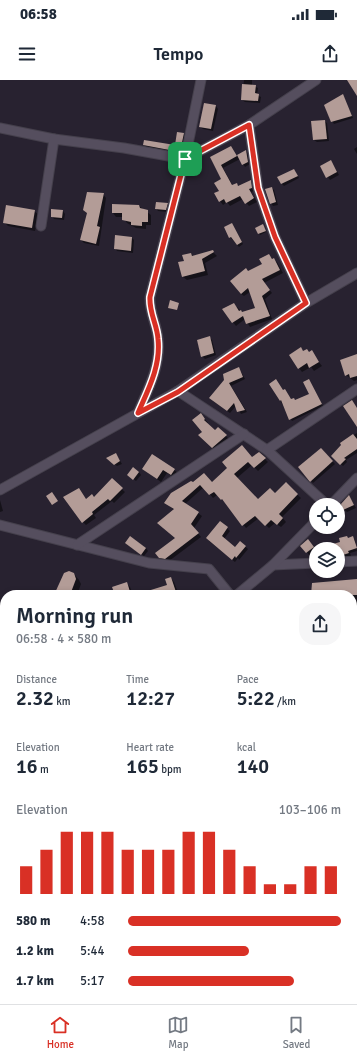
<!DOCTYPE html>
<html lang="en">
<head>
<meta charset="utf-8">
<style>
	:root { --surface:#fff; --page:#f6f6f7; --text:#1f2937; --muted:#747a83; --line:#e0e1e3; --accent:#d93025 }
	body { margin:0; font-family:Signika,sans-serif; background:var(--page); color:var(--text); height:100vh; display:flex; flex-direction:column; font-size:15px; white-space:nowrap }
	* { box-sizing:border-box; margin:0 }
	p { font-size:13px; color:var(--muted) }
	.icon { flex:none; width:22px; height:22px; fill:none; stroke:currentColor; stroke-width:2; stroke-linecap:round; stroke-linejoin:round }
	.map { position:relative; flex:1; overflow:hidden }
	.sheet { position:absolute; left:0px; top:510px; width:357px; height:414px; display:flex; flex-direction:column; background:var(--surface); border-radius:16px 16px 0 0; box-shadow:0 2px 6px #0003 }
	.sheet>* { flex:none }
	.controls { position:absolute; left:309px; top:418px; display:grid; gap:8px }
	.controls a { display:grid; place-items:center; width:36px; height:36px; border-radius:50%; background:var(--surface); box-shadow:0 2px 6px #0003; font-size:20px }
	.pin { position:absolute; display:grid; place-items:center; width:34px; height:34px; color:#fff; margin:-17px; border-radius:8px; box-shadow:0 2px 6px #0006 }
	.round { display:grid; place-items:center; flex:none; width:42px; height:42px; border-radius:16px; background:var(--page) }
	.head { display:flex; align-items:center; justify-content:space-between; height:68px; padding:0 16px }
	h1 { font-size:22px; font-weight:600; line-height:30px }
	.figures { display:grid; grid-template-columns:repeat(3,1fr); gap:6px; height:68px; padding:4px 16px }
	.figures div { display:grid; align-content:center }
	.figures b { font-size:20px; font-weight:600 }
	.figures small { font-size:11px; font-weight:400 }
	.figures p { font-size:11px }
	.chart { height:112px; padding:8px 16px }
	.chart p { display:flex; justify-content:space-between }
	.chart svg { width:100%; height:72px; margin-top:4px; stroke:var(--accent); stroke-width:6 }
	ul { padding:0 16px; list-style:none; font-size:13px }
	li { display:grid; grid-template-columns:64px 48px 1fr; align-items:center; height:30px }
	li i { height:10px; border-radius:5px; background:var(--accent) }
	.status { display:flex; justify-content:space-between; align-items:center; height:28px; padding:0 20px; background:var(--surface); direction:ltr }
	.status svg { height:11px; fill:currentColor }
	header { display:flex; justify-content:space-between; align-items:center; height:52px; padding:0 16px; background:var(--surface); font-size:18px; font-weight:600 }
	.menu { display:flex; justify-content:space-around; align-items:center; height:56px; border-top:1px solid var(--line); background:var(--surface); font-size:11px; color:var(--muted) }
	.menu a { display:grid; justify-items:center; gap:2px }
	.menu .current { color:var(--accent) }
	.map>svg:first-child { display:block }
</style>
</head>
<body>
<div class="status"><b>06:58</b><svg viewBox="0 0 49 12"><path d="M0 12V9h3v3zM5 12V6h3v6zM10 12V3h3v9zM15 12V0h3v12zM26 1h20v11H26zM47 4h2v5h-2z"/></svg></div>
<header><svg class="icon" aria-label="menu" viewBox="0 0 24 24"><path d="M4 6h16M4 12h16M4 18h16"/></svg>Tempo<svg class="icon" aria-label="share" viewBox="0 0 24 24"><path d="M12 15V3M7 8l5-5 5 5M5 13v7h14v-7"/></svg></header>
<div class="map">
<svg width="357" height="924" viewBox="0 0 357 924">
	<rect width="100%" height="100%" fill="#282230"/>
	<polygon fill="#061416" stroke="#4b5357" points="5,708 5,919 91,919 92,924 0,924 0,710"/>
	<g fill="#0007">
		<polygon points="244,0 252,0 252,5 258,8 257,15 261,17 260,23 245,22 242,20"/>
		<polygon points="343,16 353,38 334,44 332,41"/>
		<polygon points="216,26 218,29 213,51 203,49 200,47"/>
		<polygon points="324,41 327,43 329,61 317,62 314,60 312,42"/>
		<polygon points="184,54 188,58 184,75 148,69 144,65 176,66"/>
		<polygon points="231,67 237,76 246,71 248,73 250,84 245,87 240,79 223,88 233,106 236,104 239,107 251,101 254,104 254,111 251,112 257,122 249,126 243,119 230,126 227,122 223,125 220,121 223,99 211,78"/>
		<polygon points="357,67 357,74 354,69"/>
		<polygon points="333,84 339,95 330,100 321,87"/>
		<polygon points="294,90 299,98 284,106 282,104"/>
		<polygon points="272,108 274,110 278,125 273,126 271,123"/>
		<polygon points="103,114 106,118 99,166 84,163 81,160"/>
		<polygon points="167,124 170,127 168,132 158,131 156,128"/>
		<polygon points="139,126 151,135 151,145 146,145 146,149 136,148 127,143 123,137 116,137 113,133"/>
		<polygon points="34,131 38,134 35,151 8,146 4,142"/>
		<polygon points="63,131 65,134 64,140 54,139 52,136"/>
		<polygon points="232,144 243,164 239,167 230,157"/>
		<polygon points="264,147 266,152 260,155 256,149"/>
		<polygon points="132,158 134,160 133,173 117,171 115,168"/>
		<polygon points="212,171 217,176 205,183 208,195 187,200 183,197 185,182 191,174 193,176"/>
		<polygon points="269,176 277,182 283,193 264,203 272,213 265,219 272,239 250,247 245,239 236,246 223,230 237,227 243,233 256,228 250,212 244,216 241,214 248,192 263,185"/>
		<polygon points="209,257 212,260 216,275 205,279 202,276"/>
		<polygon points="301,269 304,272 311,272 322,286 314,291 311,287 302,292 299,288"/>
		<polygon points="357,275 357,300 354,301 346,295"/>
		<polygon points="239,288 245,299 231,306 247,332 241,334 236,326 230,333 213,321"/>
		<polygon points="309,300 323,326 292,341 280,320 285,310 291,320 294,319 296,321 311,314"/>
		<polygon points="204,338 208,343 206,344 215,352 218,348 229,359 216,370 203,359"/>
		<polygon points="357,353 357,373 346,380 347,382 343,386 332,376 343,365 341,363"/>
		<polygon points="321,369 335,384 313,403 300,388"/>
		<polygon points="259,373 268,382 258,391 252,385 237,398 258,420 276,414 286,404 301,418 282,437 286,442 281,447 275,443 269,448 259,438 246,448 225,422 217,415 213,418 204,407 185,424 202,436 194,448 201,457 169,481 163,481 159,477 176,459 174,430 166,423 191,402 212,403"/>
		<polygon points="116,374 122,384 117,386 109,380"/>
		<polygon points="143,389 174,390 178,393 175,398 167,393 161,402"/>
		<polygon points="139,392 141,395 136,401 131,397"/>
		<polygon points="112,400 125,412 114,423 112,421 94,435 96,438 86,445 83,442 79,409 86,420 94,418"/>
		<polygon points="349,416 356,428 347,432 344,429"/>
		<polygon points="0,420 3,431 0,432"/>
		<polygon points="220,442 230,451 224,459 235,468 240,462 248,469 239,480 238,478 235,482 209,461"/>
		<polygon points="352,457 355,460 357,471 350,473 351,476 346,477 343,474 340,475 337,469 341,463"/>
		<polygon points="310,462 316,470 309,475 307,472"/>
		<polygon points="129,466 146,468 148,471 144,476"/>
		<polygon points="65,494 74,494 79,500 81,504 77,515 55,515"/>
		<polygon points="171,498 174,502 179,515 143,515 168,506"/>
		<polygon points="357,499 357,562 356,562 352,559 352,515 312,515"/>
		<polygon points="126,503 130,507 133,515 116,515"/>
		<polygon points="357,613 357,637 356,637 353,634 352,614"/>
		<polygon points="357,650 357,679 352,680 352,651"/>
		<polygon points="357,765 357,830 352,829 352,767"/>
		<polygon points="352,846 357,847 357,924 347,924 344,919 352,919 352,913 357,912 352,897"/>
	</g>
	<g fill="#b39c97">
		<polygon points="347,0 357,0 357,16"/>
		<polygon points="242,4 256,5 255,13 259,14 258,21 241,20"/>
		<polygon points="343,14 352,36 331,42 324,25"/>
		<polygon points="204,23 216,25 211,49 199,47"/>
		<polygon points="325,40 327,59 313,60 311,41"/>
		<polygon points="177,52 184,53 180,72 143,65 144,60 175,65"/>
		<polygon points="231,66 237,76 221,85 232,105 237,103 238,106 251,100 252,108 249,109 254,118 245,124 240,116 226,123 224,119 219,122 214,113 219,111 214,103 221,99 210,77"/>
		<polygon points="246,70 248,82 242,85 237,75"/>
		<polygon points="331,80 337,92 326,98 320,86"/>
		<polygon points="294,89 298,96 281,104 277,97"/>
		<polygon points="272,107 276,122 270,124 265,109"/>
		<polygon points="87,112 104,113 97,146 100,147 96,164 80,160 87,133 83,130"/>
		<polygon points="156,122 168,123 166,130 155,129"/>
		<polygon points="112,124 139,125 140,128 148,130 148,142 142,142 142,146 131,145 131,142 122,140 122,133 112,133"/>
		<polygon points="6,125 35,130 32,148 3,143"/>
		<polygon points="51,129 63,130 62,138 51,137"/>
		<polygon points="232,143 242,162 237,165 231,157 229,158 224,147"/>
		<polygon points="263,144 266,151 258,154 255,148"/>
		<polygon points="115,155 132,157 131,171 114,169"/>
		<polygon points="213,170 214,172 202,179 205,191 182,197 178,182 184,181 182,175 191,173 192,176"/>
		<polygon points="269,174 272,179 274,178 280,190 262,199 270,210 262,216 270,236 246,244 243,236 232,243 222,229 234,223 239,231 241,230 242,232 255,228 248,208 241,214 230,201 246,188 248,191 262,184 259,179"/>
		<polygon points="170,220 179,223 177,230 168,228"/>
		<polygon points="210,256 214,273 201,277 197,260"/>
		<polygon points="301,267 303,271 307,269 309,272 312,270 319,282 309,288 307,283 298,289 289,275"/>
		<polygon points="357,274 357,296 350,298 349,294 345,296 340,280"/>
		<polygon points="239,287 243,297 229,303 245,330 237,332 234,323 227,331 209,318 224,300 223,294"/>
		<polygon points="276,299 283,310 285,309 291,319 294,318 295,320 309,314 303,302 309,299 322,324 289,340 281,320 280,321 269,304"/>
		<polygon points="352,320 357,328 357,347 343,326"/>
		<polygon points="201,333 205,339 204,340 215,350 218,347 227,355 212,368 198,355 202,352 192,340"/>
		<polygon points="353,354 357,359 357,369 344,378 346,379 340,385 331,376 341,365 340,363"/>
		<polygon points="242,365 252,377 259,372 266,378 254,388 248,382 234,394 258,419 270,408 275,413 286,402 298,414 279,434 283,438 277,445 271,440 265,446 255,436 242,446 222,419 221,420 214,412 209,415 200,405 182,421 199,432 191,444 199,453 165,479 159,478 155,473 175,458 157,443 174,429 164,423 171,413 191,401 193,402 204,393 212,402 227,388 222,382"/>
		<polygon points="321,368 333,381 310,402 298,387"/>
		<polygon points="116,373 120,381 114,385 106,378"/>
		<polygon points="152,374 175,389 171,395 163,390 157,399 142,389"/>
		<polygon points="133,387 139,392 133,400 127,395"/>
		<polygon points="112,398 123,408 110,421 108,419 92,432 93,434 82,443 63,417 79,408 86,419 92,414 94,417"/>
		<polygon points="52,412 58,421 52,425 46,416"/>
		<polygon points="349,415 354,425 343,430 341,424"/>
		<polygon points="220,441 228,447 222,456 235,467 240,461 246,466 236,478 235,476 232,480 206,458"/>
		<polygon points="130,456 146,468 141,475 125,463"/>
		<polygon points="347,456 348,458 353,456 357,468 348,471 349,473 343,475 342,472 338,473 338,469 323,469 322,467 340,462 339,458"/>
		<polygon points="308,459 314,467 306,473 300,466"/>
		<polygon points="69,491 74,493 76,499 70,515 54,515 64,493"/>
		<polygon points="171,497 177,515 141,515 141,513 167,505 165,499"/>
		<polygon points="357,499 357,515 311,515 312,503"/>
		<polygon points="127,502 131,515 115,515 112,507"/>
	</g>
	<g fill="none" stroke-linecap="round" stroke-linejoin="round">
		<g stroke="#45404c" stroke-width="11">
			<g id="minor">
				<polyline points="249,45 258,108 275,157 306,223"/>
				<polyline points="0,48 54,59"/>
				<polyline points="41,146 54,59 124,68 185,79 249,45 316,0"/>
				<polyline points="178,311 267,370 327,425"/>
				<path d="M138,333C148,309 161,286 158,259C157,244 149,233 150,217L185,79L201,0"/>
				<polyline points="267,370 357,309"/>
				<polyline points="0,410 178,311 306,223 357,193"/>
				<polyline points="331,425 357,398"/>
				<polyline points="0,445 149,483 209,489 230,515"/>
				<polyline points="77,465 244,354"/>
				<polyline points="338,482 357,481"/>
				<polyline points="273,485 316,483"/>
				<polyline points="237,515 273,485 316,441"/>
				<polyline points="356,601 357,600"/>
				<polyline points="352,760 357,759"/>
				<polyline points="352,836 357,835"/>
				<polyline points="332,919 333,924"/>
			</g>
		</g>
		<use href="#minor" stroke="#554e5e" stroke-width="9"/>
	</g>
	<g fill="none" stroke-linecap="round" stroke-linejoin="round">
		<g stroke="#fff" stroke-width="8">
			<path id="route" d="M249,45L258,108L275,157L306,223L178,312L138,333C148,310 161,286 158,259C157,244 149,233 150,217L185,79Z"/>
		</g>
		<use href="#route" stroke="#d93025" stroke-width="5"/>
	</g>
</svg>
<div class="controls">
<a><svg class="icon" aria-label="locate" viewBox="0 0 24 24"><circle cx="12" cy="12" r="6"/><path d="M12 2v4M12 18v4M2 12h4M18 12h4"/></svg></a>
<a><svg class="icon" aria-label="layers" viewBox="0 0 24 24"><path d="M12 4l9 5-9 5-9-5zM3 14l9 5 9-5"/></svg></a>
</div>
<div class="pin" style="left:185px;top:79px;background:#1e9e55"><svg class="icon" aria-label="arrive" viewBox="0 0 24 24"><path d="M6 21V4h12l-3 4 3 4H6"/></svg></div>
<section class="sheet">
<div class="head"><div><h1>Morning run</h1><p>06:58 · 4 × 580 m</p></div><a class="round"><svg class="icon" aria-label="share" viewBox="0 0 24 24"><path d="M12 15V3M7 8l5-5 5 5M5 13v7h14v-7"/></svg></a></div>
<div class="figures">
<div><p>Distance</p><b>2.32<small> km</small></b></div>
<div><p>Time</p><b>12:27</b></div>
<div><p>Pace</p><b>5:22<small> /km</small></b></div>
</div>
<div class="figures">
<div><p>Elevation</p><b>16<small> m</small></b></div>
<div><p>Heart rate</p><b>165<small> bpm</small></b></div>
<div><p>kcal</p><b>140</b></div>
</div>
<div class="chart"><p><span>Elevation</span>103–106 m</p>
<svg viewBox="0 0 160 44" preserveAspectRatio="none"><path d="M5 44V27M15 44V17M25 44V6M35 44V6M45 44V6M55 44V17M65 44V17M75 44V17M85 44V6M95 44V6M105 44V17M115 44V27M125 44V38M135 44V38M145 44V27M155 44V27"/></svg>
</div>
<ul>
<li><b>580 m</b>4:58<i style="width:100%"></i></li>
<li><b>1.2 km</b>5:44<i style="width:57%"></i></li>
<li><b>1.7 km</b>5:17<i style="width:78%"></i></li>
</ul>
</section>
</div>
<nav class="menu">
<a class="current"><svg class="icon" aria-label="home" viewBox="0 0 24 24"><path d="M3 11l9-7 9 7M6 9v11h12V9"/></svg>Home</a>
<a><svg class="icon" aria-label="map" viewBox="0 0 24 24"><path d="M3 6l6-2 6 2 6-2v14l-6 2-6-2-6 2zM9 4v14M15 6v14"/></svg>Map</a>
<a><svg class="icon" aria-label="saved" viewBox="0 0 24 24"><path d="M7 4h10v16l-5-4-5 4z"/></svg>Saved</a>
</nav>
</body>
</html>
